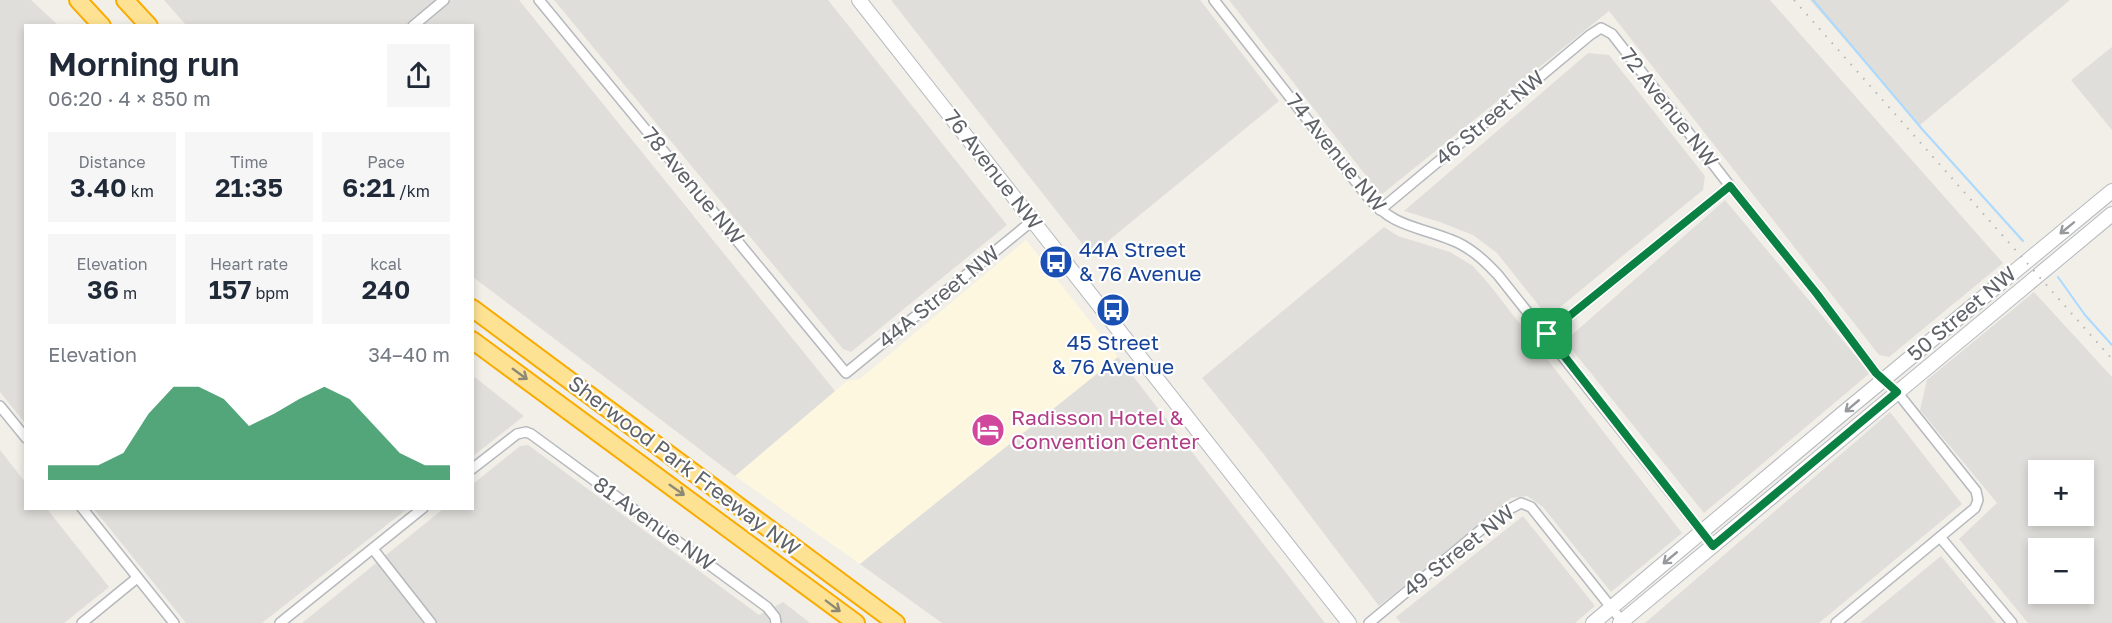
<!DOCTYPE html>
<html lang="en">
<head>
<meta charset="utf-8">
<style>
	:root { --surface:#fff; --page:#f6f6f7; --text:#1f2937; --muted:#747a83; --accent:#0b8043 }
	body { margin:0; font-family:"Golos Text",sans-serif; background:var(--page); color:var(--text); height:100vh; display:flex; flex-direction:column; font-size:22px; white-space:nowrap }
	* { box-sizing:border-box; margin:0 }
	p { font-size:20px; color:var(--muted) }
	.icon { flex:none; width:33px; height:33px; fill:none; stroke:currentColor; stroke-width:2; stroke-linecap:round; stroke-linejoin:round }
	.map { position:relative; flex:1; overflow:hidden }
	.panel { position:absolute; left:24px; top:24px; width:450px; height:486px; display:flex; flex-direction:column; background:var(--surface); border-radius:0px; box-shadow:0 3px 9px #0003 }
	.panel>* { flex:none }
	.fabs { position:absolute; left:2028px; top:460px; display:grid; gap:12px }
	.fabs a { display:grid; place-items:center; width:66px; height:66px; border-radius:0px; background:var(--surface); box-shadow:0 3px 9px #0003; font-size:30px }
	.pin { position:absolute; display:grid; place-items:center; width:51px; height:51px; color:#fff; margin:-26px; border-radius:12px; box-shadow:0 3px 9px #0006 }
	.round { display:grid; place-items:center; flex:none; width:63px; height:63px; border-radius:0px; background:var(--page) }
	.headline { display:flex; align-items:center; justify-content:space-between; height:102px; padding:0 24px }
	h1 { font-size:33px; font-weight:600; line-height:45px }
	.figures { display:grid; grid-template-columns:repeat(3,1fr); gap:9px; height:102px; padding:6px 24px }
	.figures div { display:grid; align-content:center; border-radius:0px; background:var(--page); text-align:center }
	.figures b { font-size:26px; font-weight:600 }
	.figures small { font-size:16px; font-weight:400 }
	.figures p { font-size:16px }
	.chart { height:168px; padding:12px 24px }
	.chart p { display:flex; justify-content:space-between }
	.chart svg { width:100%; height:108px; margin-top:6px; fill:var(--accent); opacity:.7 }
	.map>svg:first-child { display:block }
</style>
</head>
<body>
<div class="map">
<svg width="2112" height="623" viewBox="0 0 2112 623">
	<rect width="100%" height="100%" fill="#f1efe8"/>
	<polygon fill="#fef7e0" points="1026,240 1118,357 860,564 735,476 847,381 860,379"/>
	<g fill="#e0deda" fill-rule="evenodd">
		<polygon points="0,0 31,0 58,25 26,26 25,423 0,392"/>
		<polygon points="164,0 519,0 835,391 735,476 473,277 472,26 186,25"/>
		<polygon points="554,0 828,0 1007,225 851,352 843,349"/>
		<polygon points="891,0 1200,0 1279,101 1091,255"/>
		<polygon points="1229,0 1770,0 2003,263 1889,357 1879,355 1609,11 1381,195"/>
		<polygon points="1810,0 2070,0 1920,125"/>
		<polygon points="2112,47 2112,130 2071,80"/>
		<polygon points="1588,53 1609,55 1705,176 1703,190 1548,317 1497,253 1473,235 1440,222 1404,211"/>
		<polygon points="1725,200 1870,373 1704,513 1565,341"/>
		<polygon points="1384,227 1398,236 1450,252 1473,266 1489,284 1682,533 1611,592 1543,507 1527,496 1511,498 1379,606 1262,452 1202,378"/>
		<path d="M2034,292L2112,377V623H2028L1959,539L1997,503L1920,410L1927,380ZM2038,471H2084V516H2038ZM2038,549H2084V594H2038Z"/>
		<polygon points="1118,357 1325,623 942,623 860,564"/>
		<polygon points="472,375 524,416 473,456 472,456"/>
		<polygon points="1890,412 1962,504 1819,623 1645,623"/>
		<polygon points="528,445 759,615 783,602 810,623 302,623 443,509 472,508 473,484 520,446"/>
		<polygon points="0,450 25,482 26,508 47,509 109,587 64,623 0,623"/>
		<polygon points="94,509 407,509 262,623 186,623"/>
		<polygon points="1523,516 1595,606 1575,623 1401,623 1396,617"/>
		<polygon points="1941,556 1996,623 1860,623"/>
	</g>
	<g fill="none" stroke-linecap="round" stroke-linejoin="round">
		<g stroke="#aadaff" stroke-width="2">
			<polyline points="1813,0 1922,129 2023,241"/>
			<polyline points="2058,277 2085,315 2112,345"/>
		</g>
		<g stroke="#b5b8bc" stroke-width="12">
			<g id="street">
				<polyline points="539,0 846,373 1032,221"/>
				<path d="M1214,0L1367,196C1394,227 1413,225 1449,239C1469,246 1484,260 1498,275L1713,546"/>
				<polyline points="413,26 444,0"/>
				<polyline points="1380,210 1590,35 1601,28 1612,34 1730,186 1817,294 1876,373 1897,392 1976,491 1978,500 1975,508 1836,623"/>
				<polyline points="1547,334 1730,186"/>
				<polyline points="0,406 26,438"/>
				<polyline points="472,469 517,434 526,432 531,434 767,607 775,617 776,623"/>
				<polyline points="82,508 174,623"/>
				<polyline points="1940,537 2012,623"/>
				<polyline points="373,549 431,623"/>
				<polyline points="82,623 137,578"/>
				<polyline points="280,623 423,508"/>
				<polyline points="1369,623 1500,514 1521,503 1531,507 1622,621"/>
			</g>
		</g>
		<g stroke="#b6babf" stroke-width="16">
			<g id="secondary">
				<polyline points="859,0 1349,623"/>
				<polyline points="1593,623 1842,414 2112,191"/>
				<polyline points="1620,623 2112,214"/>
			</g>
		</g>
		<g stroke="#f9ab00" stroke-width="20">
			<g id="highway">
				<polyline points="78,0 102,26"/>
				<polyline points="125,0 149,26"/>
				<polyline points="472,308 896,623"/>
				<polyline points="472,340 856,623"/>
			</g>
		</g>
		<use href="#street" stroke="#fff" stroke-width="9"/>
		<use href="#secondary" stroke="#fff" stroke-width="14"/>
		<use href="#highway" stroke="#fde293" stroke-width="16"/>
		<polyline stroke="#b6b7b8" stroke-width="2" stroke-dasharray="1.5 8" stroke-linecap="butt" points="1794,0 2112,359"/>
	</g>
	<defs><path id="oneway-shaft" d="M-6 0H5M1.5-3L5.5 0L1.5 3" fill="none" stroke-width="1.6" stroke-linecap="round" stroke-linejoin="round" transform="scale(1.5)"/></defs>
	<g stroke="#979a9d">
		<use href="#oneway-shaft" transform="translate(2067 228) rotate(141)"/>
		<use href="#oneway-shaft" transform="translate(1852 406) rotate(140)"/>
		<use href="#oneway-shaft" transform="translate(1670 558) rotate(140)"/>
	</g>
	<g stroke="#8e8975">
		<use href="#oneway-shaft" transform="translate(520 374) rotate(36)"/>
		<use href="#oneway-shaft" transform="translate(677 490) rotate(35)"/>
		<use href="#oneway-shaft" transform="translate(833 606) rotate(37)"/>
	</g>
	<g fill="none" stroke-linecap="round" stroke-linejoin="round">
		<g stroke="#fff" stroke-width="12">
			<polygon id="route" points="1730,186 1817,294 1876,373 1897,392 1713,546 1547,334"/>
		</g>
		<use href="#route" stroke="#0b8043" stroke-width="8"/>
	</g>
	<defs>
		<g id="bus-disc" transform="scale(1.725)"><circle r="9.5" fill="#1a4fb4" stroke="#fff"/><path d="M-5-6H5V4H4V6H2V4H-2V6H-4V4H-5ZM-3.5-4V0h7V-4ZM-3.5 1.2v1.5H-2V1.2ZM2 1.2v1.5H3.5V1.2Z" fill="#fff"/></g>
		<g id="hotel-disc" transform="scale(1.725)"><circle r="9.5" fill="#d1479c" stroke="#fff"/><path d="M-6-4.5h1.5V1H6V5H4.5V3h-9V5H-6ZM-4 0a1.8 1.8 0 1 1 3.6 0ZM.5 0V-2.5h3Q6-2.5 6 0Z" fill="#fff"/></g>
	</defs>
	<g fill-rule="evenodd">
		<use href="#bus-disc" x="1056" y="262"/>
		<use href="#bus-disc" x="1113" y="310"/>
		<use href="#hotel-disc" x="988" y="430"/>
	</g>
	<g text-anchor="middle" stroke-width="4.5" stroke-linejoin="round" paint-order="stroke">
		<g font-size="21" fill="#5f6368" stroke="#fff">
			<text transform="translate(1669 108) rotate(52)" y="7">72 Avenue NW</text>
			<text transform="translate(1490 118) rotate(-40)" y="7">46 Street NW</text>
			<text transform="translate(1336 153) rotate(51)" y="7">74 Avenue NW</text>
			<text transform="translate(993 170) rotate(52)" y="7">76 Avenue NW</text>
			<text transform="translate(693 186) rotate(50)" y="7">78 Avenue NW</text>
			<text transform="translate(939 297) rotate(-39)" y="7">44A Street NW</text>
			<text transform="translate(1962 314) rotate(-40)" y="7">50 Street NW</text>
			<text transform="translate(684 466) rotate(37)" y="7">Sherwood Park Freeway NW</text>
			<text transform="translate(654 524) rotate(36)" y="7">81 Avenue NW</text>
			<text transform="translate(1459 551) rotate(-38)" y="7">49 Street NW</text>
		</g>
		<g font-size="21" fill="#164399" stroke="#fff" text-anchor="start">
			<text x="1079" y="257">44A Street<tspan x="1079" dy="24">&amp; 76 Avenue</tspan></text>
			<text x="1113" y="350" text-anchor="middle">45 Street<tspan x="1113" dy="24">&amp; 76 Avenue</tspan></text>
		</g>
		<g font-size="21" fill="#b23c85" stroke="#fff" text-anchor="start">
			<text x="1011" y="425">Radisson Hotel &amp;<tspan x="1011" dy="24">Convention Center</tspan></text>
		</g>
	</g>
</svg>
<div class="fabs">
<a>+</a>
<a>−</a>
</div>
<div class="pin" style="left:1547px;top:334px;background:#1e9e55"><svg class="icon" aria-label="arrive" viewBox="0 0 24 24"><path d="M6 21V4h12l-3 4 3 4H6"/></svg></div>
<section class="panel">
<div class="headline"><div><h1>Morning run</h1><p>06:20 · 4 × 850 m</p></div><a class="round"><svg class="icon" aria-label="share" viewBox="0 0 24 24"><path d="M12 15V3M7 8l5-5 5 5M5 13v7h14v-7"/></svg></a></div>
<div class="figures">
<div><p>Distance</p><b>3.40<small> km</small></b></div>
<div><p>Time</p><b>21:35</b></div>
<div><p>Pace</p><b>6:21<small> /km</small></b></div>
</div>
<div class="figures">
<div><p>Elevation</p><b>36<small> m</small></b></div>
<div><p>Heart rate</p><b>157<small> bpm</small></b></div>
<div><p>kcal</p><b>240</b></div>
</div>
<div class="chart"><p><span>Elevation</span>34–40 m</p>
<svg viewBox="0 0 160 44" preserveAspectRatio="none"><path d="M0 44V38L10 38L20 38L30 33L40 17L50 6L60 6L70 11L80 22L90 17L100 11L110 6L120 11L130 22L140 33L150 38L160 38V44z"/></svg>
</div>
</section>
</div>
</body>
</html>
